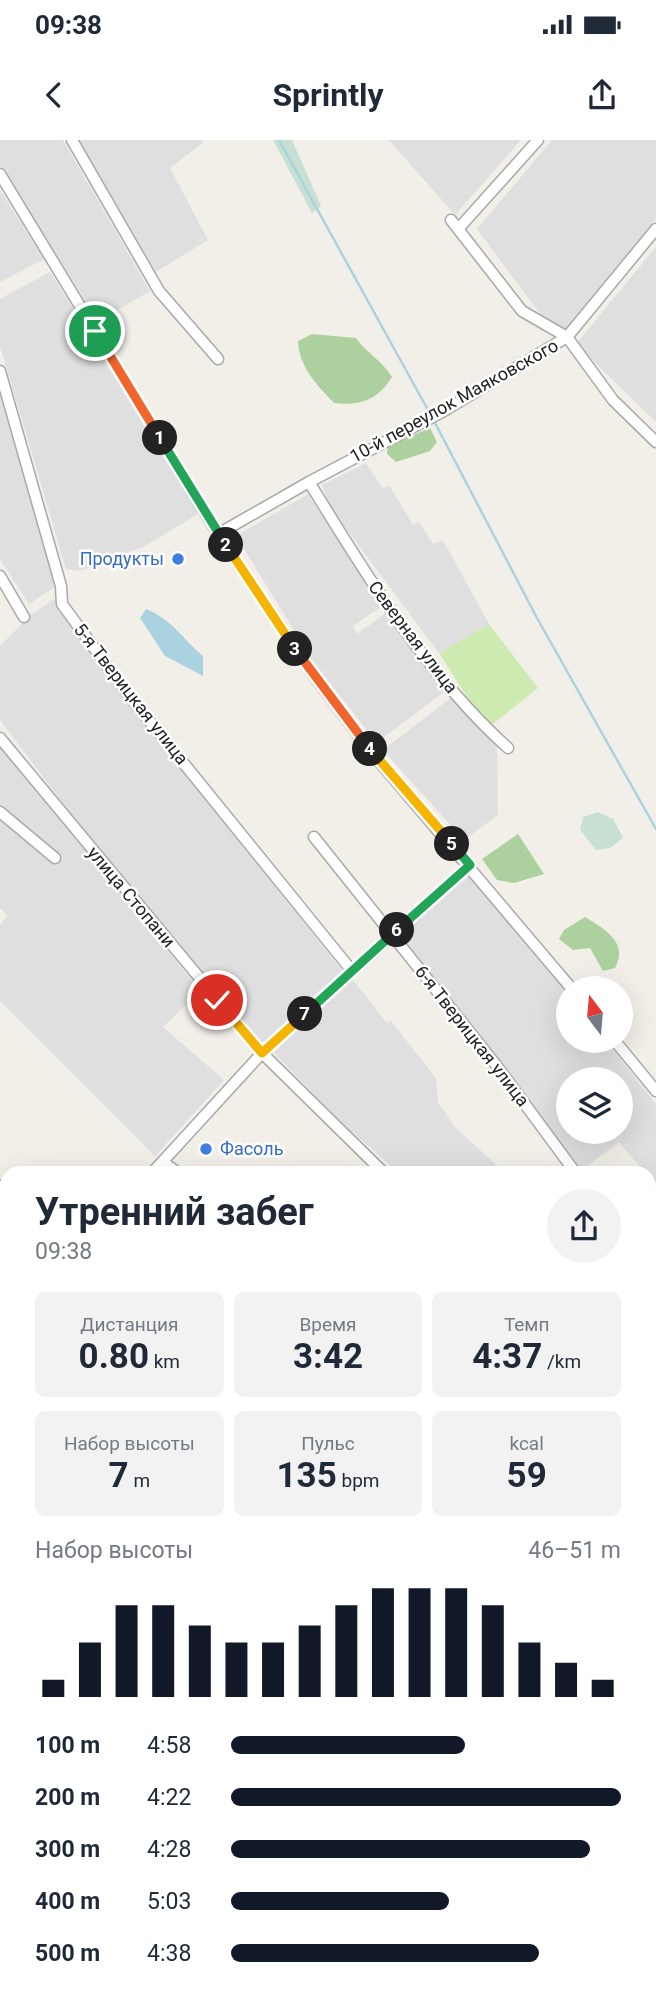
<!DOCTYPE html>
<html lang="ru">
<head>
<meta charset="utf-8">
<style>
	:root { --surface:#fff; --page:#f2f2f3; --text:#1f2937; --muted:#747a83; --accent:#111827 }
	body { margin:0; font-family:Roboto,sans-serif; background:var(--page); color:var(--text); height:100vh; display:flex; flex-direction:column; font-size:26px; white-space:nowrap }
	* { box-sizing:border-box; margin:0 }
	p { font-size:23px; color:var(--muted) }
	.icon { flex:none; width:38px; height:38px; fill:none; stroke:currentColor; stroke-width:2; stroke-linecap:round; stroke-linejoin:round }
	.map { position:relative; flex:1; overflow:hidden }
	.side { position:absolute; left:0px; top:1026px; width:656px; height:831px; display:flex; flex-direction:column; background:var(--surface); border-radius:21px 21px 0 0; box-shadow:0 7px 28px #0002 }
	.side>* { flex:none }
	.needle { width:46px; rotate:344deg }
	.fabs { position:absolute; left:556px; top:836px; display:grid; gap:14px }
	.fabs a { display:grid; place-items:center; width:77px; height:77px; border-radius:50%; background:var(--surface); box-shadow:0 7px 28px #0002; font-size:35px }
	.pin { position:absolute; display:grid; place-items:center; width:60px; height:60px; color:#fff; margin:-30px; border:4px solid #fff; border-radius:50%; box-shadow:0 2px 7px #0007 }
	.km { position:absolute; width:35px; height:35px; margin:-18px; border-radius:50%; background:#222; color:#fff; font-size:19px; line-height:35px; text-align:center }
	.round { display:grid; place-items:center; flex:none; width:74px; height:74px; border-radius:37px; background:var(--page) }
	.head { display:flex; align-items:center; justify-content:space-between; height:119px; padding:0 35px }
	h1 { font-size:38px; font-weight:700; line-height:52px }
	.metrics { display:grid; grid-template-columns:repeat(3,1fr); gap:10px; height:119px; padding:7px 35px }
	.metrics div { display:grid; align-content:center; border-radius:10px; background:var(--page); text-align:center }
	.metrics b { font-size:35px; font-weight:700 }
	.metrics small { font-size:19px; font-weight:400 }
	.metrics p { font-size:19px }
	.chart { height:196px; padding:14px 35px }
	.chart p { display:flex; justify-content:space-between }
	.chart svg { width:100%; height:126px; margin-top:7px; stroke:var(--accent); stroke-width:6 }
	ul { padding:0 35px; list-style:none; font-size:23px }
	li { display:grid; grid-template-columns:112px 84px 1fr; align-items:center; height:52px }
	li i { height:18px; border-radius:9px; background:var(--accent) }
	.status { display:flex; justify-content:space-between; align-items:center; height:49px; padding:0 35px; background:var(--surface); direction:ltr }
	.status svg { height:19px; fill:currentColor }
	header { display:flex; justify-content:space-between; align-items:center; height:91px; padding:0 35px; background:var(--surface); font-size:32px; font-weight:700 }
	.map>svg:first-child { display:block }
</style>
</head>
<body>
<div class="status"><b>09:38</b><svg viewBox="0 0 49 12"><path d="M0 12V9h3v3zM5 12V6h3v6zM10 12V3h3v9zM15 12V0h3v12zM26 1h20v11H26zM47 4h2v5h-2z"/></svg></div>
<header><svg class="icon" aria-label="back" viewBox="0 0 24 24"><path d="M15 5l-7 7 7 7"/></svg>Sprintly<svg class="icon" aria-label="share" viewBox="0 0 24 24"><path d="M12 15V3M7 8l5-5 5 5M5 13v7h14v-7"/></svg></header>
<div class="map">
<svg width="656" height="1856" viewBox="0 0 656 1856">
	<rect width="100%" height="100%" fill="#f2efe9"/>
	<g fill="#e0dfdf" fill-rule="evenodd">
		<polygon points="0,0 63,0 150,151 98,181 0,25"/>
		<polygon points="79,0 201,0 203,3 170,28 208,100 156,132"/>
		<polygon points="389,0 521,0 455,75"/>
		<polygon points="552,0 656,0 656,79 565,190 541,175 477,89"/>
		<polygon points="0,50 44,119 0,142"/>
		<polygon points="656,107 656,282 576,204"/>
		<polygon points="50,132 200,373 145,406 81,431 66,429 0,206 0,159"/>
		<polygon points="0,247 56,446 29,464 0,419"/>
		<polygon points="366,323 383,349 389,345 413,385 419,382 433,404 443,400 489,484 439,513 330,367 322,345"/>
		<polygon points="308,354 381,467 353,486 357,494 386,473 448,549 379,601 373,598 314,523 236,396"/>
		<polygon points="54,459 102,527 343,832 262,904 151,780 0,580 0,506 31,475"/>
		<polygon points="452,557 497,606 498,675 464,700 383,610"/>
		<polygon points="0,601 200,851 163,887 224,940 155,1016 0,861 0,785 7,775 0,768"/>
		<path d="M470,734L569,855V901H606L656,964V1047L649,1038V1032H644L619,1002L582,1030L398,795ZM569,940H621V992H569Z"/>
		<polygon points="353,840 387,883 391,881 436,938 438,962 455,987 504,1032 398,1032 345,986 272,911"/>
		<polygon points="649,1230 656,1238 656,1332 649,1324"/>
		<polygon points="649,1510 656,1517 656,1613 649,1617"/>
	</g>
	<g fill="#cdebb0">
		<polygon points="489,484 538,548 493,584 476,571 439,513"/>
		<polygon points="649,1719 656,1729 656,1842 649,1831"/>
	</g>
	<g fill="#add19e">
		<path d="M312,194L356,198C367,214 380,218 392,237C378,260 360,266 334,263C317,245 299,227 298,201Z"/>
		<polygon points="430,288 437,302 430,311 396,322 387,314 388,306"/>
		<polygon points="518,694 544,734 514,743 497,740 482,719"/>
		<path d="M585,777C605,789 629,803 615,828L603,831L590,808L573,810L559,799L564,790Z"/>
	</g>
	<g fill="#c6e0d4">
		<polygon points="273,0 292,0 321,66 312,73"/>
		<polygon points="598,672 613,679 623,698 610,708 596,710 580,690 583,677"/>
	</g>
	<g fill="#aad3df">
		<path d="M146,469C170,478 183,499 203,516V536L165,516L140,478Z"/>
		<polygon points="0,1155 7,1163 7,1850 254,1850 252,1856 0,1856"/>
		<polygon points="333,1850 607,1850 613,1856 329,1856"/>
	</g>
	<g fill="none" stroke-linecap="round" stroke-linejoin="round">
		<g stroke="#aad3df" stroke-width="2.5">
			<polyline points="279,0 428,270"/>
			<polyline points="435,283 537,478 656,689"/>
		</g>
		<g stroke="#a9a9a9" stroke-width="13">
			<g id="minor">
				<polyline points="72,0 159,151 218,219"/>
				<polyline points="0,34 218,394 312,533 372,613 572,849"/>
				<polyline points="451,80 522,171 567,197 613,260 656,302"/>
				<polyline points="459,88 538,0"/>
				<polyline points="0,231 61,446 62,464 130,557 352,831"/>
				<path d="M309,342C367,436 425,533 508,608"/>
				<polyline points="218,394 309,342 442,272 567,197 656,89"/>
				<polyline points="0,436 24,477"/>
				<polyline points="0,598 262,913 383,1032"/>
				<polyline points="0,672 55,718"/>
				<polyline points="314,697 496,925 575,1032"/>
				<polyline points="615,901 656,951"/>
				<polyline points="163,1022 177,1032"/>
				<polyline points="153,1032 262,913 470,725"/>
				<polyline points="0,1046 7,1051"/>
				<polyline points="649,1107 656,1111"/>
				<polyline points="649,1162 656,1156"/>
				<polyline points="649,1329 656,1338"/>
				<polyline points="649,1709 656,1720"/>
			</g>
		</g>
		<use href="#minor" stroke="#fff" stroke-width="10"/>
	</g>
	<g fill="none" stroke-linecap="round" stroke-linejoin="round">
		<g stroke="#fff" stroke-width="14">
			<polyline id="split-1" points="95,191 160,298"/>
		</g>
		<g stroke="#fff" stroke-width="14">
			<polyline id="split-2" points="160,298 226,405"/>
		</g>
		<g stroke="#fff" stroke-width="14">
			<polyline id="split-3" points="226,405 295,509"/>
		</g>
		<g stroke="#fff" stroke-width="14">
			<polyline id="split-4" points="295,509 370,609"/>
		</g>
		<g stroke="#fff" stroke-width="14">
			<polyline id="split-5" points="370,609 452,704"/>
		</g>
		<g stroke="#fff" stroke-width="14">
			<polyline id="split-6" points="397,790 470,725 452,704"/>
		</g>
		<g stroke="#fff" stroke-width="14">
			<polyline id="split-7" points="305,874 397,790"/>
		</g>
		<g stroke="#fff" stroke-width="14">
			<polyline id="split-8" points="217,860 262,913 305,874"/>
		</g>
		<use href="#split-1" stroke="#f0652b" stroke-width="9"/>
		<use href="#split-2" stroke="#22a559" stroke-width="9"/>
		<use href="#split-3" stroke="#f5b400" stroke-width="9"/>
		<use href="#split-4" stroke="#f0652b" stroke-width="9"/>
		<use href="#split-5" stroke="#f5b400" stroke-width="9"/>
		<use href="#split-6" stroke="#22a559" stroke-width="9"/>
		<use href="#split-7" stroke="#22a559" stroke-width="9"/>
		<use href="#split-8" stroke="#f5b400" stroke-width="9"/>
	</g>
	<g fill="#3f7fe0" stroke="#fff" stroke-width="2.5">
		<circle cx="178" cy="419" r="7"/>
		<circle cx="206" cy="1009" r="7"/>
	</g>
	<g text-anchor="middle" stroke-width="5" stroke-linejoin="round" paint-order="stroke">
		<g font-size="18" fill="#222" stroke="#fff">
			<text transform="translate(454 261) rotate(-29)" y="6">10-й переулок Маяковского</text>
			<text transform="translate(413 497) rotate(53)" y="6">Северная улица</text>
			<text transform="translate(131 554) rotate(52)" y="6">5-я Тверицкая улица</text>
			<text transform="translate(131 757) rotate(50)" y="6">улица Стопани</text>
			<text transform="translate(472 896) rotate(52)" y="6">6-я Тверицкая улица</text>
		</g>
		<g font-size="18" fill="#366cbe" stroke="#fff" text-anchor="end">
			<text x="164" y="425">Продукты</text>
			<text x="220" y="1015" text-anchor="start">Фасоль</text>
		</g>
	</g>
</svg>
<div class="fabs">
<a><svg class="needle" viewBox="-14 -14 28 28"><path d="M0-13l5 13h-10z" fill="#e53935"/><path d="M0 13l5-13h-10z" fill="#747a83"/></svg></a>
<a><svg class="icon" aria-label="layers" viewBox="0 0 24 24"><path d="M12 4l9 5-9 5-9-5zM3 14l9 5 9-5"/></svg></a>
</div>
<div class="pin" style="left:95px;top:191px;background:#1e9e55"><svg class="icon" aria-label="arrive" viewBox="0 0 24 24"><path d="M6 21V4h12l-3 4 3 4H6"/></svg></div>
<div class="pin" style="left:217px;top:860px;background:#d93025"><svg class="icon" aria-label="check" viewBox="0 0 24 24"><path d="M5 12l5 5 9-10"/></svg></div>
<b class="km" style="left:160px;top:298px">1</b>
<b class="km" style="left:226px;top:405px">2</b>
<b class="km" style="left:295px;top:509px">3</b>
<b class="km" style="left:370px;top:609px">4</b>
<b class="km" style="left:452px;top:704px">5</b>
<b class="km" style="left:397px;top:790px">6</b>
<b class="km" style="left:305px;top:874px">7</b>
<section class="side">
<div class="head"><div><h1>Утренний забег</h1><p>09:38</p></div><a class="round"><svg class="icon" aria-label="share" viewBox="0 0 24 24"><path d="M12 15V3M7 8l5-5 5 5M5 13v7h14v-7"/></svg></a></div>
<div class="metrics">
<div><p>Дистанция</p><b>0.80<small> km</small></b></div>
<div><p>Время</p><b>3:42</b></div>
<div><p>Темп</p><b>4:37<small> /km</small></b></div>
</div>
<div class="metrics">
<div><p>Набор высоты</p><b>7<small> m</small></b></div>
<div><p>Пульс</p><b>135<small> bpm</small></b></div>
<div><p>kcal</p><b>59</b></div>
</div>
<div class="chart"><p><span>Набор высоты</span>46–51 m</p>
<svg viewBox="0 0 160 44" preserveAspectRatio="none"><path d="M5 44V38M15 44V25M25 44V12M35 44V12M45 44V19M55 44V25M65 44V25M75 44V19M85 44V12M95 44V6M105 44V6M115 44V6M125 44V12M135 44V25M145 44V32M155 44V38"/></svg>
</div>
<ul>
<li><b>100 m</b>4:58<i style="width:60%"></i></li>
<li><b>200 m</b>4:22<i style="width:100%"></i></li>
<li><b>300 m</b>4:28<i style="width:92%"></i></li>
<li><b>400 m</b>5:03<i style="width:56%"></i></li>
<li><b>500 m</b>4:38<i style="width:79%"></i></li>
</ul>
</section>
</div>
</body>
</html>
